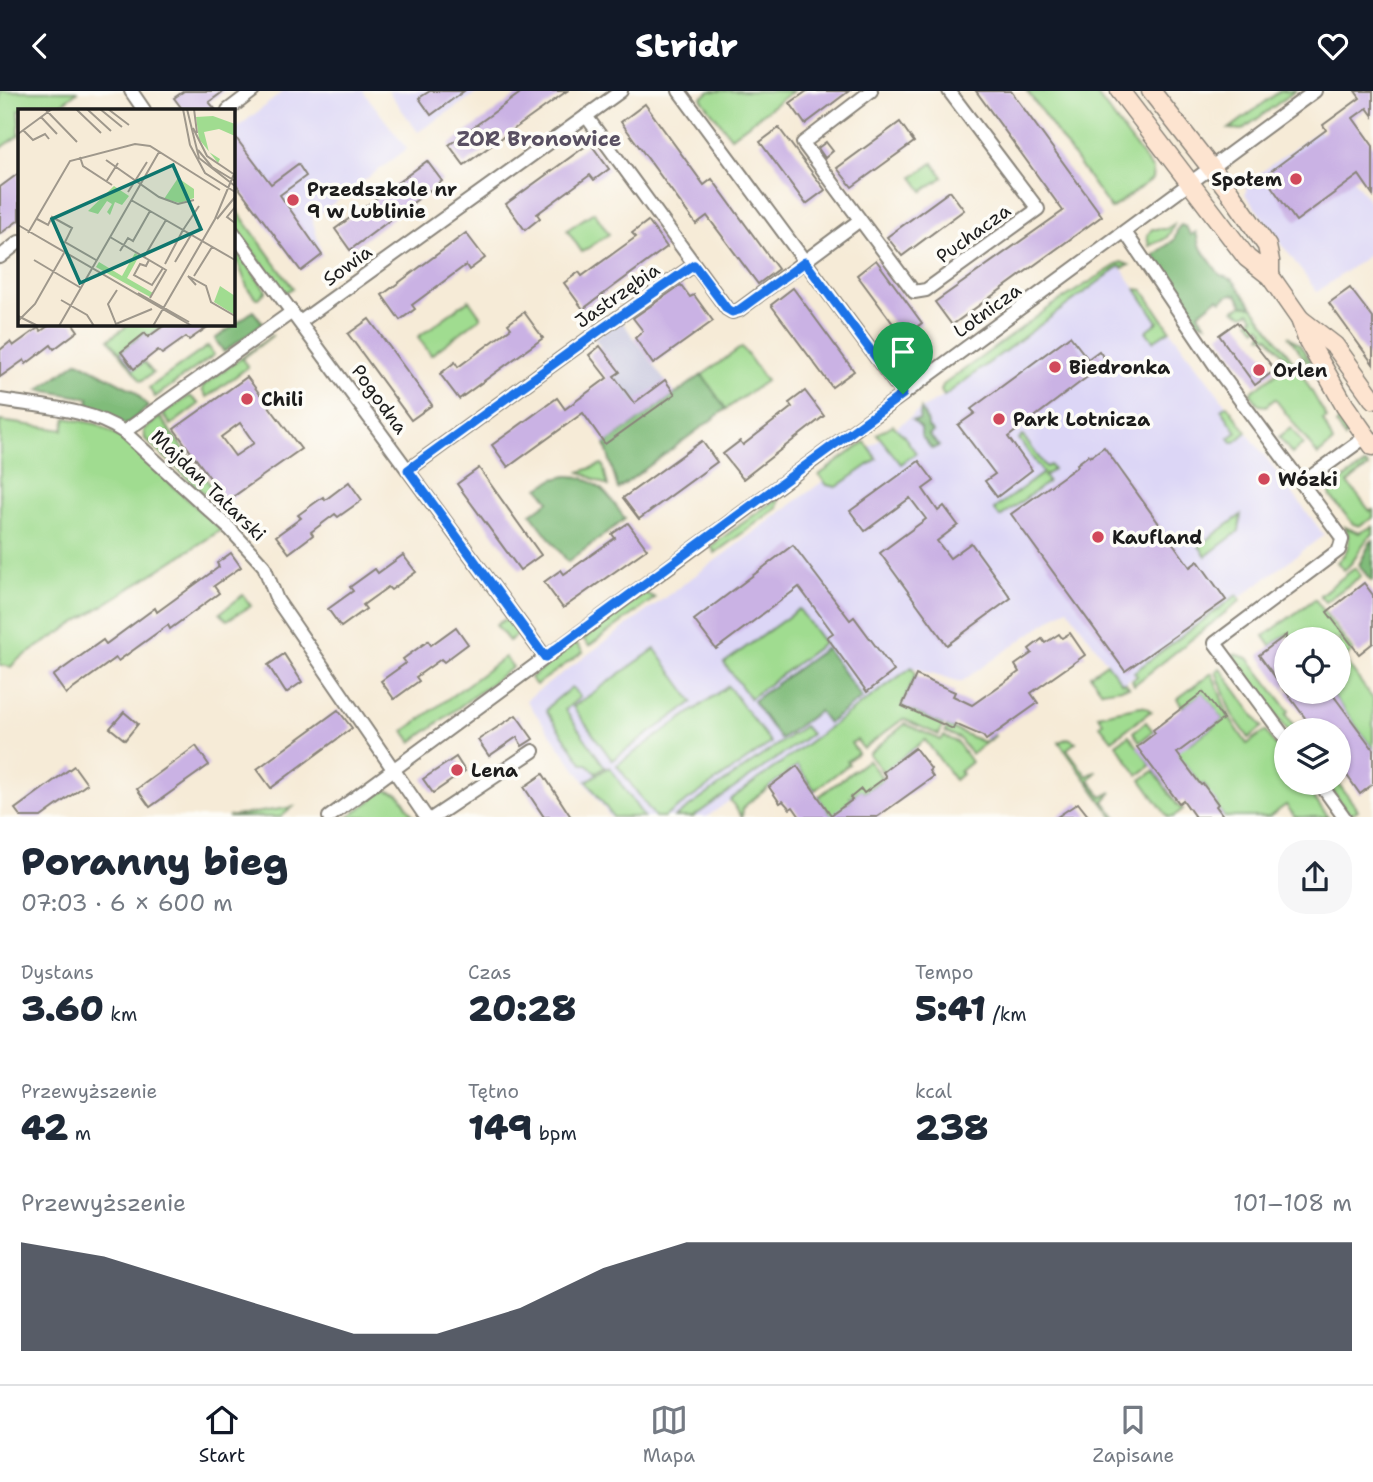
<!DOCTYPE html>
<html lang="pl">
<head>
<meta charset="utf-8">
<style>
	:root { --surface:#fff; --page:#f6f6f7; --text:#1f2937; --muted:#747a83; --line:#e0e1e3; --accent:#111827 }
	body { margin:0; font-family:"Shantell Sans",sans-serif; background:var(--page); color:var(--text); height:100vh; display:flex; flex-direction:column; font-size:26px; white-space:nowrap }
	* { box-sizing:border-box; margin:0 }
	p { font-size:23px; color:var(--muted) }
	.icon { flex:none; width:38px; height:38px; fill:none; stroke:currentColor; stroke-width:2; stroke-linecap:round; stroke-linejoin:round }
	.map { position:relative; height:726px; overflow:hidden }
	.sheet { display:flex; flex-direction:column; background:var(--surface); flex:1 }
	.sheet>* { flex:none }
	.tools { position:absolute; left:1274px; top:536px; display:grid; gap:14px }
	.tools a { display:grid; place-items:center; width:77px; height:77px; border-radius:50%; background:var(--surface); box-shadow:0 2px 5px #0004; font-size:35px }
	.pin { position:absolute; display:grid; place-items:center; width:60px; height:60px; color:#fff; margin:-72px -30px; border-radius:50% 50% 50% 0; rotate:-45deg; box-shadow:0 0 7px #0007 }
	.pin .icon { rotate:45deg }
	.round { display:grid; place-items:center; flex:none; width:74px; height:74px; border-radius:28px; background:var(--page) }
	.summary { display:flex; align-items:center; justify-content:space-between; height:119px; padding:0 21px }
	h1 { font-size:38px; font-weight:800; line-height:52px }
	.stats { display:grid; grid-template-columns:repeat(3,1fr); gap:10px; height:119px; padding:7px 21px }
	.stats div { display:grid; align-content:center }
	.stats b { font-size:35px; font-weight:800 }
	.stats small { font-size:19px; font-weight:400 }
	.stats p { font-size:19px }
	.chart { height:196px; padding:14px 21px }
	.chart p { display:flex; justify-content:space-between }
	.chart svg { width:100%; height:126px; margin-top:7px; fill:var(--accent); opacity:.7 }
	header { display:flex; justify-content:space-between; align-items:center; height:91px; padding:0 21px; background:var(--accent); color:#fff; font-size:32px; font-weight:800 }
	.dock { display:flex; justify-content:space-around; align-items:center; height:98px; border-top:2px solid var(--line); background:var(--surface); font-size:19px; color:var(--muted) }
	.dock a { display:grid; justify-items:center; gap:4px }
	.dock .active { color:var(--accent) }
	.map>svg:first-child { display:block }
</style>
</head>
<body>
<header><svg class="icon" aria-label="back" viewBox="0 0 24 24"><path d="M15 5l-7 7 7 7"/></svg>Stridr<svg class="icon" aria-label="heart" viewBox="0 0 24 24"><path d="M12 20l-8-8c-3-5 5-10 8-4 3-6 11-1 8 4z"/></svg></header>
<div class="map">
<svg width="1373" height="726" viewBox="0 0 1373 726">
	<rect width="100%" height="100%" fill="#fdfcf7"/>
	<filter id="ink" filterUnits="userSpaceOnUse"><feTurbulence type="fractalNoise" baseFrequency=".0143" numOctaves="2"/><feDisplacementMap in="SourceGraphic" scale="14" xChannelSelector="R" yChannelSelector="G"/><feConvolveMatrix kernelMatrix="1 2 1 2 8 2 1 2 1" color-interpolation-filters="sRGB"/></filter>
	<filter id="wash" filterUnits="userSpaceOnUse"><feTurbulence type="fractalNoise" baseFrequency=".00686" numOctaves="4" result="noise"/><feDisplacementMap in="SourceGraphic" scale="28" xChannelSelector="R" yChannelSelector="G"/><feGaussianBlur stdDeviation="1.57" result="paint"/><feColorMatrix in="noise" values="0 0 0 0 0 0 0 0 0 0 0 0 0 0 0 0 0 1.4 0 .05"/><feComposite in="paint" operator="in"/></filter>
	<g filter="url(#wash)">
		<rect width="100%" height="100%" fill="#f6ebd7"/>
		<g fill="#dcd6f6">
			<polygon points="284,0 363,0 407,58 312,128 322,164 280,153 233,89 233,40"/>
			<polygon points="388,0 480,0 418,41"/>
			<polygon points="1319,39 1373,116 1373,161 1317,201 1245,103 1248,91"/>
			<polygon points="1120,175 1158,231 1154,250 1170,239 1324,444 1123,593 1067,517 961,591 912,576 707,726 610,726 526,609 921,318 950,302"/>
		</g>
		<polygon fill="#c2c2dc" points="621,229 665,290 595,339 583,323 621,295 614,285 620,281 594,247"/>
		<g fill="#a0dc90" stroke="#5e7c56" stroke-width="2">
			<polygon points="0,0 76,0 77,1 53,19 19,19 19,44 0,58"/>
			<polygon points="710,0 793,0 731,46 701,7"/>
			<polygon points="1027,0 1094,0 1153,79 1152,88 1111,118"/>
			<polygon points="1280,0 1295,0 1242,39 1229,38"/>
			<polygon points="933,72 943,86 923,100 913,86"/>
			<polygon points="233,114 293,197 284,202 233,134"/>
			<polygon points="594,121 609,143 582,161 567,139"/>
			<path d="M1174,133C1166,153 1163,147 1149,155L1147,145L1152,138H1166Z"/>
			<polygon points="233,158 236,158 266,200 259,207 256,207 248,198"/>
			<polygon points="1121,171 1129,174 1122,177 1120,175 944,305 941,300 943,294 1050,216"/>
			<polygon points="1136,198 1143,199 1170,239 1153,250 1146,240 1158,231"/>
			<polygon points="469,209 481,226 431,264 418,246"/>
			<polygon points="1243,214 1253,216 1299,278 1327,327 1323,329 1333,351 1318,364 1275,308 1266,315 1259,314 1250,302 1290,272 1269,246 1261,245 1264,240 1260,235 1256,238 1249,230 1254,226 1250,221 1244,224 1234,219"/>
			<polygon points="130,233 166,233 148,246 145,242 121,261 134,278 144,271 153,282 141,290 109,248"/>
			<polygon points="273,244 242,268 248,276 207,306 202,299 203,295"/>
			<polygon points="1288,245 1300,254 1325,293 1345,331 1348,340 1345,347 1336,333 1341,328 1312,278"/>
			<polygon points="208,255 214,264 155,306 149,297"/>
			<polygon points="742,256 766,290 726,318 702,284"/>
			<polygon points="190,305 199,313 171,334 163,323"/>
			<polygon points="1227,314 1247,341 1235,351 1232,351 1229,347 1237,341 1221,318"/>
			<polygon points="160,326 237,430 235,431 145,348 144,339"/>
			<polygon points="66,327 97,333 121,347 221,439 16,570 11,576 0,574 0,330 63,339"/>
			<polygon points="893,334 903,344 916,362 901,373 877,343"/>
			<polygon points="1291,337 1303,353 1292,363 1279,346"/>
			<polygon points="1023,345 1046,376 1050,374 1053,379 1044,385 1048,391 1000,426 994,418 1043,382 1019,348"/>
			<polygon points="865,351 877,368 837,396 827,394 819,384"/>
			<polygon points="602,373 603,374 608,395 580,381"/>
			<polygon points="1366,373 1368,376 1348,392 1370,420 1373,419 1373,427 1359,435 1353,433 1331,406 1330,401 1334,395"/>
			<polygon points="779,406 777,417 715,462 711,455"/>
			<polygon points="1241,424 1239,440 1206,465 1199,455"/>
			<path d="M1373,435V443C1357,455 1361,466 1344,479L1337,471C1349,461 1352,450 1345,436L1359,442Z"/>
			<polygon points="1355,477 1361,485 1325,511 1320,504"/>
			<polygon points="645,502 655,507 589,555 583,548"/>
			<polygon points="243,504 251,515 227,529 220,522"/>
			<polygon points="1237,504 1241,509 1134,594 1132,589 1137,585 1134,581"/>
			<polygon points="1315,508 1353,560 1344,568 1373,608 1373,658 1330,600 1339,600 1339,548 1291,548 1287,543 1271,555 1264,545"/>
			<polygon points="799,518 824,552 750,607 724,572"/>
			<polygon points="507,527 519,542 509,550 496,534"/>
			<polygon points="576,552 583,561 536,594 530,587"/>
			<polygon points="655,558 693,611 612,669 573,616"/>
			<polygon points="1235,563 1248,567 1289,620 1286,623 1297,639 1287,639 1233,564"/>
			<polygon points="505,566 513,576 412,651 404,640"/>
			<polygon points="1107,572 1122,592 1125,591 1129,596 1102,600 1090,584"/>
			<polygon points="912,576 916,583 902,615 943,634 939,644 903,628 863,658 857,649 851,652 858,662 847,670 849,673 815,699 797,675 747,713 743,718 742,726 730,709"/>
			<polygon points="1220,577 1262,636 1249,647 1231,622 1216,580"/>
			<polygon points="1212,582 1228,624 1247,653 1265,640 1286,669 1286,691 1302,691 1328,726 1295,726 1286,714 1269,726 1224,726 1216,715 1218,713 1206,702 1208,699 1204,693 1201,694 1174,659 1191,652 1223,628 1203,602 1183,616 1177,608"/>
			<polygon points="728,595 771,652 664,726 655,726 617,674"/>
			<polygon points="572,596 580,606 565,619 605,676 596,682 587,673 583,673 546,620 551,613"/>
			<polygon points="1140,615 1145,616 1151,620 1112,649 1100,634 1103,631 1098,624"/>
			<polygon points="1146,631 1153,640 1140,651 1133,641"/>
			<polygon points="905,633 941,649 944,645 957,651 971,671 960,680 962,683 955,689 925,649 883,681 869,663"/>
			<polygon points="804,635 811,643 693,726 675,726"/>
			<polygon points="947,635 983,651 994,644 995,645 971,663 959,647 945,641"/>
			<polygon points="1129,644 1151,674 1138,684 1116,653"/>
			<polygon points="1068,647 1076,651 1067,658 1087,685 1097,680 1089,689 1102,706 1112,701 1104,710 1116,726 1113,726 1059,651"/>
			<polygon points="868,669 883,688 864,702 861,699 850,706 852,709 846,713 848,715 832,726 818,706"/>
			<polygon points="609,676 644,726 613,726 587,690"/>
			<polygon points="1154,680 1178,715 1183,718 1173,726 1168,726 1141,689"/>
			<polygon points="1326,691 1337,691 1358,719 1350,724"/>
			<polygon points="385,699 399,703 414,726 348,726"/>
			<polygon points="293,716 281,726 228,726"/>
		</g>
		<g fill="#80bc7a" stroke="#4e6c4b" stroke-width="2">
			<polygon points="1181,134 1186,136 1191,144 1196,141 1199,154 1220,184 1233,189 1253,216 1243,214 1237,204 1231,203 1221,210 1218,207 1198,223 1206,233 1194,229 1154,164 1174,149 1178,137"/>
			<polygon points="253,220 263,232 224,261 215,248"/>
			<polygon points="78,270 135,300 148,316 126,334 100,320 88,317 89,307 39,299"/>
			<polygon points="702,284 726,318 618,398 605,353"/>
			<polygon points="921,318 928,332 928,336 933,341 929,344 939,355 932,358 921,345 921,337 912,329 919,329"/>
			<path d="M567,385C596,384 611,407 625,428L568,471L531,423L549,410L539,397L554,388Z"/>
			<polygon points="1373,449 1373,489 1371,490 1359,474 1370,452"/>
			<polygon points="826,557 862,607 828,632 819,620 780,648 753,610"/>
		</g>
		<g id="blocks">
			<g fill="#cab2e4" fill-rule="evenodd">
				<polygon points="184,0 224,0 209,11 216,19 183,19 174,7"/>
				<polygon points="430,0 464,0 431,24 419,7"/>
				<polygon points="523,0 567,0 464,74 449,54"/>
				<polygon points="807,0 849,0 805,33 790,12"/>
				<polygon points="976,0 1011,0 1102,125 952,234 935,211 1063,120"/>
				<polygon points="1355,0 1373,0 1373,25 1367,17 1353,27 1373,55 1373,104 1359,84 1296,130 1264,85 1326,39 1323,34 1360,7"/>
				<polygon points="645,13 704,94 712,88 778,178 758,193 707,125 696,133 621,31"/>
				<polygon points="900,31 914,51 852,96 837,77"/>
				<polygon points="779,37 825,99 806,113 760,51"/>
				<polygon points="233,43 271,93 298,73 306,85 280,104 322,164 301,180 233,89"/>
				<polygon points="826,51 833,60 825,67 818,57"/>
				<polygon points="590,52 609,78 594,89 590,84 537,123 540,127 525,139 506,113"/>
				<polygon points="427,70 442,90 350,159 335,138"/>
				<polygon points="19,82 19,129 0,143 0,96"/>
				<polygon points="950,100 964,119 902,165 887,146"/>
				<polygon points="648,130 667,156 583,218 564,192 579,181 582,185 636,146 632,142"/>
				<polygon points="466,142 485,167 469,179 466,174 412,214 415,218 400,229 382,204"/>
				<polygon points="876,169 922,232 903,246 857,184"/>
				<polygon points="681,194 690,206 694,204 713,230 653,273 635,247 643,240 633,227"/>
				<polygon points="793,197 854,280 832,296 771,214"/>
				<polygon points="1350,197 1373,227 1373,273 1329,212"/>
				<polygon points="524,221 543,247 459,308 440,283 455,271 458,276 511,237 508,233"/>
				<polygon points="369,228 432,314 411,329 348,243"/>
				<polygon points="1237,231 1275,279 1255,294 1219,244"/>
				<polygon points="51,233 73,233 78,240 54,258 51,254 26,273 24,269 0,286 0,259 10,251 13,255 38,237 41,240"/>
				<polygon points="166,233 212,233 189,249 186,246 162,263 158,259 134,278 121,261 145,242 148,246"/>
				<polygon points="1070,245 1088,268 1099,260 1107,271 1008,346 1032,379 997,406 985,390 995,383 958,334 975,322 971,318"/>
				<polygon points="600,255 620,281 614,285 634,312 665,289 675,303 605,353 583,322 508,376 492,354 557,307 565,318 607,287 589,264"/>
				<path d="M247,286L301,358L227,410L174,338ZM240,332L254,352L235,365L221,346Z"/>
				<polygon points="805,300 824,325 743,388 723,363 740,350 743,354 792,316 789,312"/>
				<polygon points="702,350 717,371 639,428 623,407"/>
				<polygon points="1104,356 1190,476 1198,470 1226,509 1125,580 1011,423 1078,375 1077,373 1089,364 1090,366"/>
				<polygon points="919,370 934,390 923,398 938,420 944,415 958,434 937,450 950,467 971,452 1011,507 947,554 880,462 926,428 910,407 865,440 850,420"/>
				<polygon points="479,377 541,464 520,479 457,393"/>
				<polygon points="349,391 362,409 338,426 335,423 311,441 313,444 289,462 276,445 301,427 298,424 323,406 325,409"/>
				<polygon points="628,432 647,458 563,517 544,491 561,479 564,483 615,447 612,443"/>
				<polygon points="793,454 850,529 854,526 894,580 867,601 827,546 833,542 799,496 716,558 694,529"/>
				<polygon points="231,462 241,476 214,495 219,502 170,538 168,534 118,570 116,567 66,603 53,585 103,549 106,553 155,517 157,521 219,476 217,472"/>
				<polygon points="403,464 416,481 391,499 388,496 363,514 366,518 341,536 328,518 353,500 350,496 375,478 378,482"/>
				<polygon points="1364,492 1373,504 1373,552 1359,563 1327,521"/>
				<polygon points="456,536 468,553 444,571 441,568 416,586 419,590 394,608 381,590 406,572 403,568 428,550 431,554"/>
				<polygon points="1070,542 1085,564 1031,602 1038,612 986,649 983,645 955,633 953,638 902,615 916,584 955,601 953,605 972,614 1019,581 1015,574 1032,562 1029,558 1042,548 1045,552 1059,543 1062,547"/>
				<polygon points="1286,544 1286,600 1330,600 1373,658 1373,693 1360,703 1339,673 1339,639 1314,639 1259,564"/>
				<polygon points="284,563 302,591 286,602 268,574"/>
				<polygon points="1203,601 1223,628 1177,662 1201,694 1203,693 1218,713 1216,715 1224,726 1195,726 1183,709 1179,712 1137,656 1155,642 1153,639"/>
				<polygon points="338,619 352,637 271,697 257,678"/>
				<polygon points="124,621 138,633 125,649 110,637"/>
				<polygon points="516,624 533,648 522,655 517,646 489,665 478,649"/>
				<polygon points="196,655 209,674 150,716 137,698"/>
				<polygon points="915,657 931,678 929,680 933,686 877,726 800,726 793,716 790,718 783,710 780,712 769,696 797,675 831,724 852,709 850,707 861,698 864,702 886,686 883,681"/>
				<polygon points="456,666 465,680 433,702 423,688"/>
				<polygon points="74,675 87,693 41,726 21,726 15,718"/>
				<polygon points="543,683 571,726 544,726 524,696"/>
				<polygon points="1078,712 1089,726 1057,726"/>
			</g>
		</g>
	</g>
	<g filter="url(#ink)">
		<use href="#blocks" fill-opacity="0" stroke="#89847a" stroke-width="2"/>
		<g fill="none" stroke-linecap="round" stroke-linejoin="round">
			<g stroke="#89847a" stroke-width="16">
				<g id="street">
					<polyline points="131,0 144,19"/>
					<polyline points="679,0 903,303"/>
					<polyline points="871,0 803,52 914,201 926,199 1038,118 949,0"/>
					<polyline points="228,19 253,0"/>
					<polyline points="586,25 727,218 732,221 739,219 860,129"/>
					<polyline points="233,141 545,566"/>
					<polyline points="1125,141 1221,283 1340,444 1342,449 1339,459 1215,552 1286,648"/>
					<polyline points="0,166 19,151"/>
					<polyline points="300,231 621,0"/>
					<path d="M0,309C41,316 89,317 124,341L230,438L264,475L277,509L426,726"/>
					<polyline points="124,341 292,221"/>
					<polyline points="408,379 600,239 694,174"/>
					<polyline points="1302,392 1360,350 1373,348"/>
					<polyline points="1319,691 1344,726"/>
					<polyline points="329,726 1315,0"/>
					<polyline points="434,726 533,660"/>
				</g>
			</g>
			<g stroke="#89847a" stroke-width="21">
				<g id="secondary">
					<polyline points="1120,0 1247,167 1270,185 1300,228 1307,248 1345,315 1373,355"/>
					<polyline points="1151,0 1229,100 1267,155 1270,170 1270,185"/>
					<polyline points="1300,228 1335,255 1373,308"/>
				</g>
			</g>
			<use href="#street" stroke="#fff" stroke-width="12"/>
			<use href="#secondary" stroke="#fde4d0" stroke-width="18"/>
		</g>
	</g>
	<g fill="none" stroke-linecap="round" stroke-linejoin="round" filter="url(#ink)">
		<g stroke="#fff" stroke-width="14">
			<polygon id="route" points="805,171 903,303 545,566 408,379 600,239 694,174 727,218 732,221 739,219"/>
		</g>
		<use href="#route" stroke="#1a73e8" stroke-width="9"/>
	</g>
	<g fill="#d1495b" stroke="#fdfcf7" stroke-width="2.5">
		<circle cx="1296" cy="88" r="7"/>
		<circle cx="293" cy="109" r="7"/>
		<circle cx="1055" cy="276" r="7"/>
		<circle cx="1259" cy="279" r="7"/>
		<circle cx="247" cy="308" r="7"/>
		<circle cx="999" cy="328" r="7"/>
		<circle cx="1264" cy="388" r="7"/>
		<circle cx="1098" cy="446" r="7"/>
		<circle cx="457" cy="679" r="7"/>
	</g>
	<g text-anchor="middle" stroke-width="7" stroke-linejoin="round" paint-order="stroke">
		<g font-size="19" font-weight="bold" fill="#1c1c1c" stroke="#fdfcf7" text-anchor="start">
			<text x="1282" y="95" text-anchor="end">Społem</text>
			<text x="307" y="105">Przedszkole nr<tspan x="307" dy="22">9 w Lublinie</tspan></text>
			<text x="1069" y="283">Biedronka</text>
			<text x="1273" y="286">Orlen</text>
			<text x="261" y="315">Chili</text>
			<text x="1013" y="335">Park Lotnicza</text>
			<text x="1278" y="395">Wózki</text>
			<text x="1112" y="453">Kaufland</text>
			<text x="471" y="686">Lena</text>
		</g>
		<g font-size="19" fill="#1c1c1c" stroke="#fdfcf7">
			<text transform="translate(973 142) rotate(-36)" y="7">Puchacza</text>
			<text transform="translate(347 174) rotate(-36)" y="7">Sowia</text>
			<text transform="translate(617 204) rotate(-35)" y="7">Jastrzębia</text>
			<text transform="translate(987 219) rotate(-36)" y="7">Lotnicza</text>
			<text transform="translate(380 308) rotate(54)" y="7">Pogodna</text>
			<text transform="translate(209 394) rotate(44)" y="7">Majdan Tatarski</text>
		</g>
		<g font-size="21" font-weight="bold" fill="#595062" stroke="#fdfcf7">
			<text x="539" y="55">ZOR Bronowice</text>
		</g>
	</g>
	<g transform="translate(18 18)">
		<rect width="217" height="217" fill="#f6ebd7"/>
		<path d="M195,7L217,15V27L201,20L186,23L191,43L202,50L200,54L181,30L178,8ZM160,69L176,80V89L162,94L146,90ZM96,77L111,87L104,96L97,93L92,106L89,103L94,95L89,92L80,105L70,102ZM117,144L121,147L109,169L135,184L132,188L78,158L81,153L104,167ZM202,177L217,187V206L196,193Z" fill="#a0dc90"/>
		<path fill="none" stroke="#9f988c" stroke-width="2" d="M27,0L59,33M58,0L83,24M69,0L93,22M82,0L104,18M90,0L111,16M165,0L172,36M169,0L181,49L217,77M176,0L179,24M23,8L39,25M175,19L189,47L217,66M5,21L15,31L27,25L31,30M0,25L34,0M172,36L187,64L217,83M180,41L194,58L217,72M62,48L65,57L94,76M88,51L141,88L160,95L176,91M88,73L100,54M110,83L129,53M113,91L217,151M217,98L209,108L217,114M19,110L30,116L34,108L54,119L47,133L78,151M199,110L217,88M0,116L174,217M165,121L181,97M10,124L52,52L117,35L132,37L202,81M92,128L148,161L132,189M102,142L110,129L115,132L132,102M126,148L148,111M16,151L63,179M131,151L128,157L122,155L116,166L134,176L145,159M157,153L173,126M147,155L165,121M176,167L194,138M178,176L170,167L188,177L193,193L217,207M99,181L90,195L98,215L134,200M120,184L171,213M43,191L69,206L76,217M0,207L20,217M0,212L17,195L46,144M41,217L141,43M135,217L197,110L216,65"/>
		<path fill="#0f766e" fill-opacity="0.15" stroke="#0f766e" stroke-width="3.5" d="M155,56L183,120L62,174L34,110Z"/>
		<rect width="217" height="217" fill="none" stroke="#1c1c1c" stroke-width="3.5"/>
	</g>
</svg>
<div class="tools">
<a><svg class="icon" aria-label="locate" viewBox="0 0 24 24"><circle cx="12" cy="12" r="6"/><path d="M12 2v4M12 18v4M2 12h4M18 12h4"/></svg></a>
<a><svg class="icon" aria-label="layers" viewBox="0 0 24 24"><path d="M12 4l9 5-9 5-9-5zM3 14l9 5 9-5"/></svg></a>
</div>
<div class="pin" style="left:903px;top:303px;background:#1e9e55"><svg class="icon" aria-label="arrive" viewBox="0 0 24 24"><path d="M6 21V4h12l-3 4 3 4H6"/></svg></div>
</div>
<section class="sheet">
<div class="summary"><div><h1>Poranny bieg</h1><p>07:03 · 6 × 600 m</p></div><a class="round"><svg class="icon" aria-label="share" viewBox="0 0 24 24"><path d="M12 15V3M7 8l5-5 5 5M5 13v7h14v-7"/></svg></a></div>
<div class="stats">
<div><p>Dystans</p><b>3.60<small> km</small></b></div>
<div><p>Czas</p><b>20:28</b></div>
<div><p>Tempo</p><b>5:41<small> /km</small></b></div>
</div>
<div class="stats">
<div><p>Przewyższenie</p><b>42<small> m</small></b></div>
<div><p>Tętno</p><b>149<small> bpm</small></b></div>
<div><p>kcal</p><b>238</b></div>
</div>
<div class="chart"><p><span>Przewyższenie</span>101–108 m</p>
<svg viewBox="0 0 160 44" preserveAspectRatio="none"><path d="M0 44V6L10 11L20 20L30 29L40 38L50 38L60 29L70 15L80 6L90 6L100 6L110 6L120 6L130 6L140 6L150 6L160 6V44z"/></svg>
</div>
</section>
<nav class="dock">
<a class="active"><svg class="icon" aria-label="home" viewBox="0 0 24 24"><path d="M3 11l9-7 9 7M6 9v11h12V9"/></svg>Start</a>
<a><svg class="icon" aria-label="map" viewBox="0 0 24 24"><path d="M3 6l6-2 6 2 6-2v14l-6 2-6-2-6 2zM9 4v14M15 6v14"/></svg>Mapa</a>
<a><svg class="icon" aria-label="saved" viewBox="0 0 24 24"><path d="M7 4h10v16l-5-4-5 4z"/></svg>Zapisane</a>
</nav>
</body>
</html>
